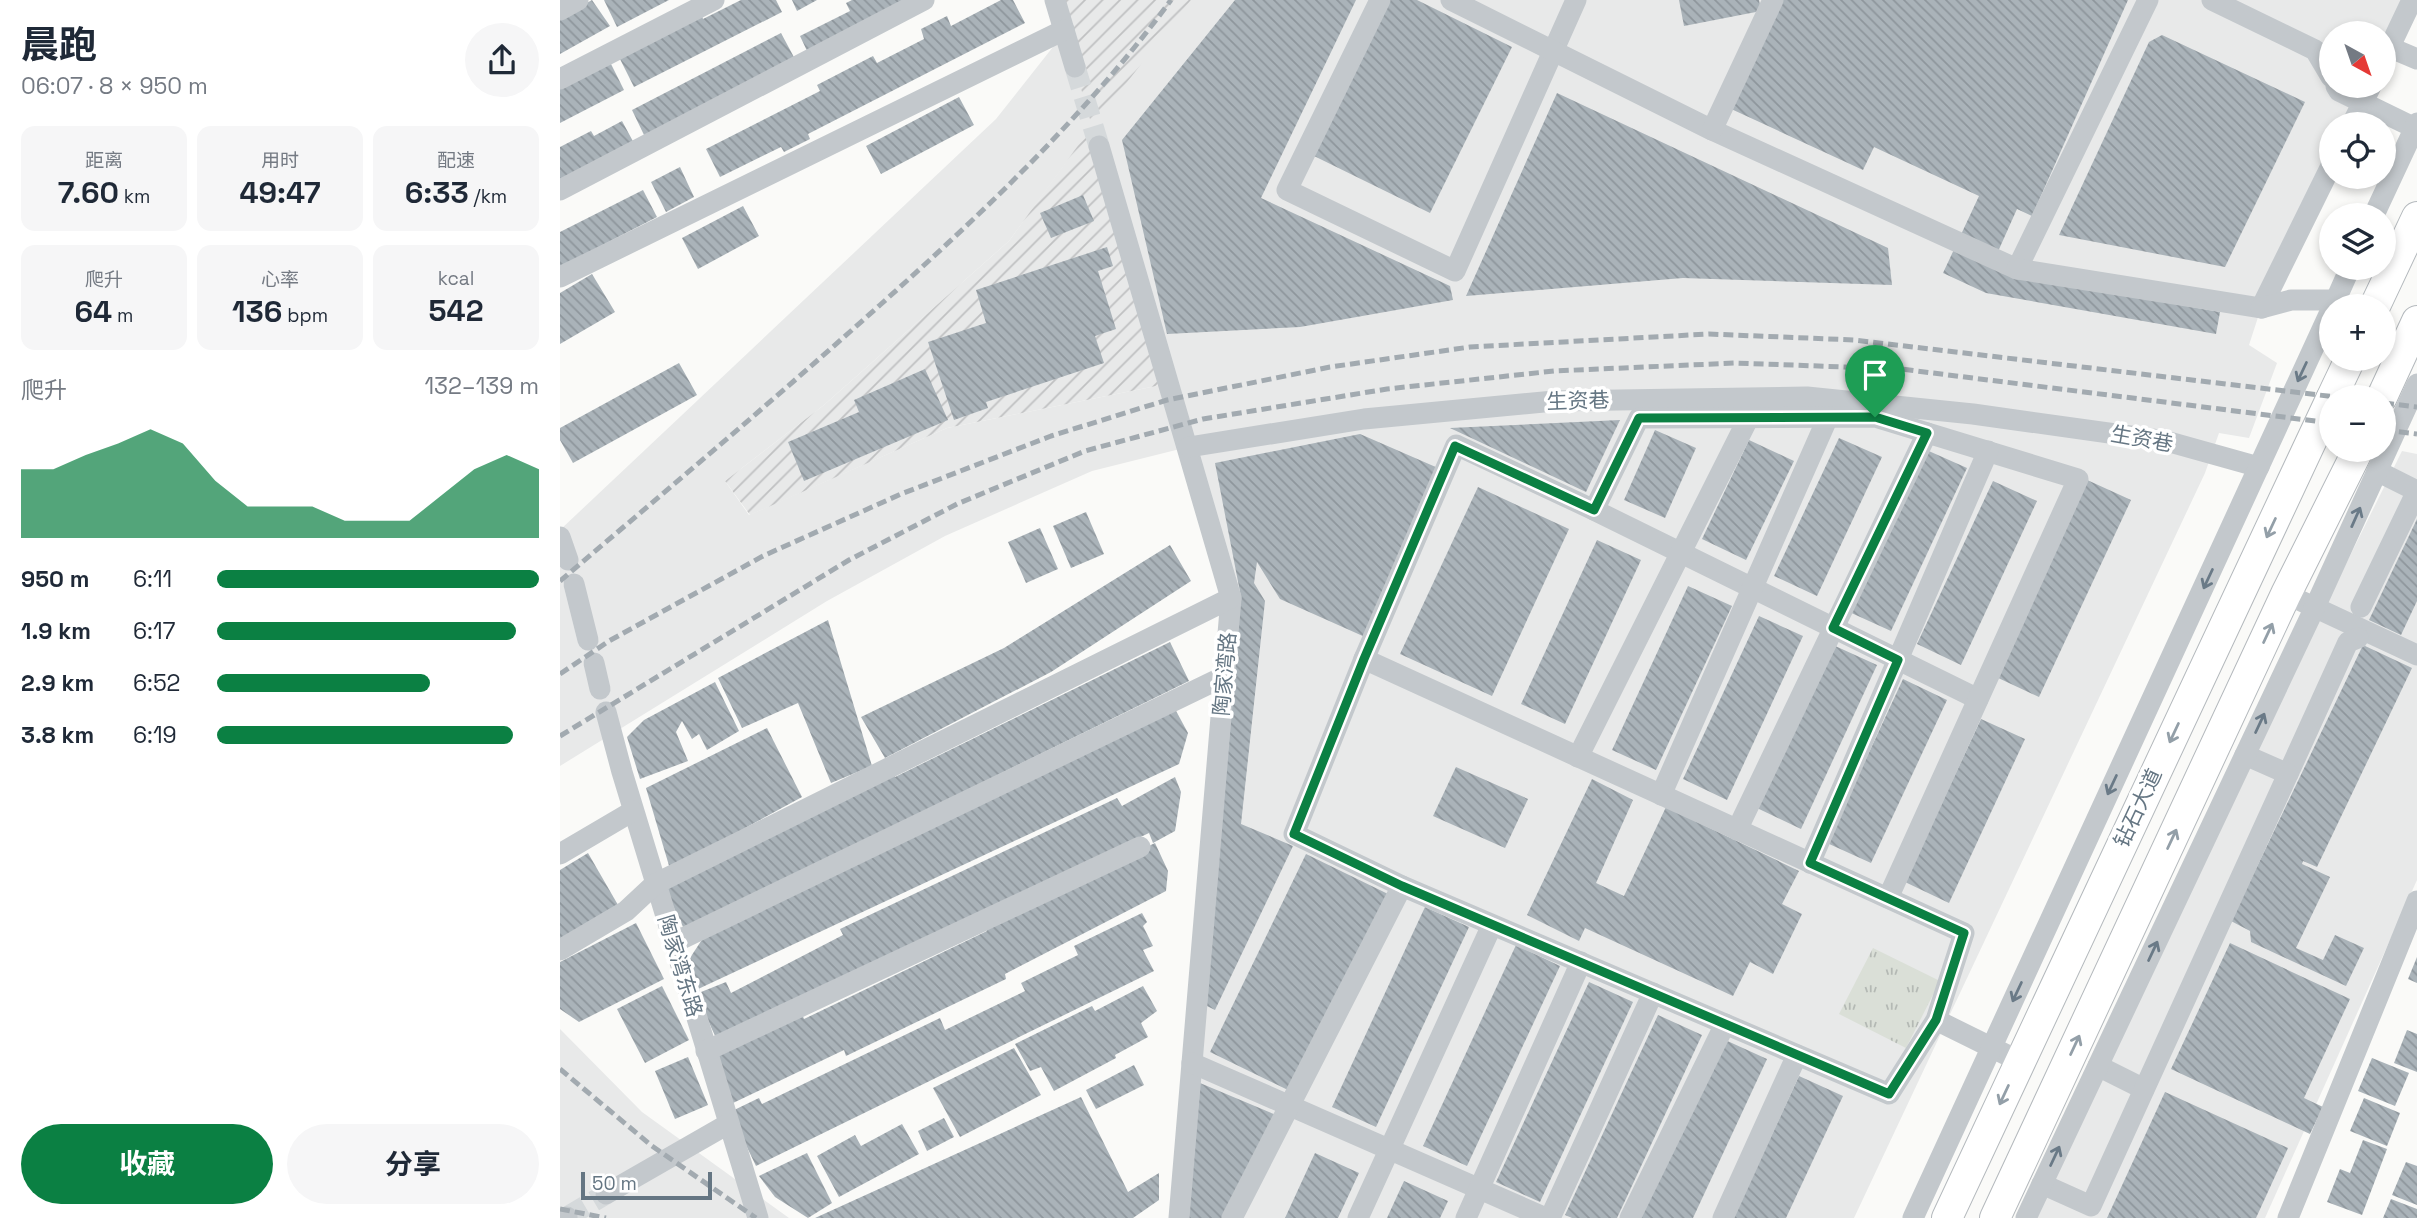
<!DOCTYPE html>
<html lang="zh">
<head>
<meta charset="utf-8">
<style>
	:root { --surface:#fff; --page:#f6f6f7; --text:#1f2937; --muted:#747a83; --accent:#0b8043 }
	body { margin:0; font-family:"Space Grotesk","Noto Sans SC",sans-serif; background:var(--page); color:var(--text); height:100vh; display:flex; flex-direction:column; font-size:26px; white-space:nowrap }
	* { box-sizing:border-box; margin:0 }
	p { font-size:23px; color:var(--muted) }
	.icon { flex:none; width:38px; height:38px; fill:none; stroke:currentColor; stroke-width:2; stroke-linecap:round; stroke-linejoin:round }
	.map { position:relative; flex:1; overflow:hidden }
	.drawer { display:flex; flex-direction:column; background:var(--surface); width:560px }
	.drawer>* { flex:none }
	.needle { width:46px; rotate:140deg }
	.tools { position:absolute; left:1759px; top:21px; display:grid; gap:14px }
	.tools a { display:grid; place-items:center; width:77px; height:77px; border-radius:50%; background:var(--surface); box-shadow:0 4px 10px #0003; font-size:35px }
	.scale { position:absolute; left:21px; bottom:18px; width:131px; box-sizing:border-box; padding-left:7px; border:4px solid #657683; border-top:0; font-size:19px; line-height:24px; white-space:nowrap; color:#657683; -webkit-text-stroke:5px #fff; paint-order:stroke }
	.pin { position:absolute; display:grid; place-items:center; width:60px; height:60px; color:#fff; margin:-72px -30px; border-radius:50% 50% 50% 0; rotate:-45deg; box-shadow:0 0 7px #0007 }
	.pin .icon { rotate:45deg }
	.round { display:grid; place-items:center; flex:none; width:74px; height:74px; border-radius:37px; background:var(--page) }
	.headline { display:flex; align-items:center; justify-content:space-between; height:119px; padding:0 21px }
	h1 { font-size:38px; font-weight:700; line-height:52px }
	.figures { display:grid; grid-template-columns:repeat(3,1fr); gap:10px; height:119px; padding:7px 21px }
	.figures div { display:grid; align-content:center; border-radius:14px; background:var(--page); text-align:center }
	.figures b { font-size:30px; font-weight:700 }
	.figures small { font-size:19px; font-weight:400 }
	.figures p { font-size:19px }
	.chart { height:196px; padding:14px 21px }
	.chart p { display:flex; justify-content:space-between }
	.chart svg { width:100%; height:126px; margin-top:7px; fill:var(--accent); opacity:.7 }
	.primary-button { display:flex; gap:14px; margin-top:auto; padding:14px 21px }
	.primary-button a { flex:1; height:80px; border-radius:42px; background:var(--accent); color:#fff; font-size:28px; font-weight:700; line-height:80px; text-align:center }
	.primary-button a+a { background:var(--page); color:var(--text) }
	ul { padding:0 21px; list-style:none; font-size:23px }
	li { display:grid; grid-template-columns:112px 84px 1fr; align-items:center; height:52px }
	li i { height:18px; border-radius:9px; background:var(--accent) }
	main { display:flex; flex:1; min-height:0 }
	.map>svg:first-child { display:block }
</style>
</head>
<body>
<main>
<section class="drawer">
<div class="headline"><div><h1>晨跑</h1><p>06:07 · 8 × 950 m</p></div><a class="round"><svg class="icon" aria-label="share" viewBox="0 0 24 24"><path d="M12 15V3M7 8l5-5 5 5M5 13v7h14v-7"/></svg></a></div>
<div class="figures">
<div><p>距离</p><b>7.60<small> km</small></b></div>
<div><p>用时</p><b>49:47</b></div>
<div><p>配速</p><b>6:33<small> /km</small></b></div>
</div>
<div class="figures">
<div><p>爬升</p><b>64<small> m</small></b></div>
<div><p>心率</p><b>136<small> bpm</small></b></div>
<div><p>kcal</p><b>542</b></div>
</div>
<div class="chart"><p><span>爬升</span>132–139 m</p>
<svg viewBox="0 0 160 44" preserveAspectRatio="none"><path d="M0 44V20L10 20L20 15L30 11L40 6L50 11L60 24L70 33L80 33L90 33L100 38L110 38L120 38L130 29L140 20L150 15L160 20V44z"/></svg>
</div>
<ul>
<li><b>950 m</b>6:11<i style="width:100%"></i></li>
<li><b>1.9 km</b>6:17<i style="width:93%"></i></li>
<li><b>2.9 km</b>6:52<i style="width:66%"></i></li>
<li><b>3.8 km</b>6:19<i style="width:92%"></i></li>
</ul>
<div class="primary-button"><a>收藏</a><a>分享</a></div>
</section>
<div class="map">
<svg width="1857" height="1218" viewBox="0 0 1857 1218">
	<defs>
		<pattern id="industrial-furrows" width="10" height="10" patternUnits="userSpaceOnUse" patternTransform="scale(1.75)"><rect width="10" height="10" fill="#e8e9e9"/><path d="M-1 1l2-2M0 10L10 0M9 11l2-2" fill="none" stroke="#c0c1c2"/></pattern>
		<pattern id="grass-tufts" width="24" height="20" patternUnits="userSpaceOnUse" patternTransform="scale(1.75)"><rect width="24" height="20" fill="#dadfd7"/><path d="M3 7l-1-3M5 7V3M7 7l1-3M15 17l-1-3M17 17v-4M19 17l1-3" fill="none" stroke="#b4b9b4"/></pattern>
		<pattern id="building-back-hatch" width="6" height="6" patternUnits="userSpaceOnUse" patternTransform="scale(1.75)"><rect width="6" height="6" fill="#aab3b9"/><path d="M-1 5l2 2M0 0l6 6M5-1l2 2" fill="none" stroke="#8e969c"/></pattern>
	</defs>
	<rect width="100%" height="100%" fill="#fafaf8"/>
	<g fill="#e8e9e9" fill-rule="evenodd">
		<path d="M530,0H1850L1824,55V33H1771V86H1809L1790,124H1771V163L1701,308L1689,345L1717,363L1689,438L1659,433L1645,473L1294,1218H619L671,598L628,447L532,471L385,536L267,601L0,766V530L436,119ZM532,127L616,382L387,428L189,515L165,481L264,405L449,241Z"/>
		<polygon points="1842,451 1857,454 1857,880 1705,1218 1461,1218"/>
		<polygon points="0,1029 82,1112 229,1218 0,1218"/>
	</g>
	<polygon fill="url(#industrial-furrows)" points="495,0 631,0 533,126 561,194 616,382 387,428 190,515 165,481 264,405 449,241 532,126"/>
	<polygon fill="url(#grass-tufts)" points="1313,948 1380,981 1346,1048 1279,1014"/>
	<g fill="url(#building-back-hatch)">
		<polygon points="32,0 50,26 0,54 0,18"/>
		<polygon points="44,0 109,0 57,27"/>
		<polygon points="181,0 216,0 222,12 74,87 59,57 140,11 143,19"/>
		<polygon points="232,0 257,0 237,11"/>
		<polygon points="292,0 352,0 248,53 240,36 290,11 286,3"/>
		<polygon points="441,0 453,0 465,23 248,134 250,139 224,152 221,147 160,177 146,149 260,91 257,85 313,56 317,63 364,39 361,29 387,16 391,26"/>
		<polygon points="675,0 796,0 701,198 890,286 893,300 740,327 607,334 562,140"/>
		<polygon points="829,0 857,0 952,47 870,213 752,155"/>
		<polygon points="1119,0 1199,0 1201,11 1124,26"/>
		<polygon points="1220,0 1568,0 1472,216 1457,209 1432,265 1441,273 1660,312 1656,334 1426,293 1383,273 1419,196 1314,147 1303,170 1169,108"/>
		<polygon points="221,33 236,61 85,137 72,110"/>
		<polygon points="1602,35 1745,102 1665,267 1499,235 1589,42"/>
		<polygon points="49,60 64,90 0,123 0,86"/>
		<polygon points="997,93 1328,248 1332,285 1123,278 906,296"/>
		<polygon points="399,97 414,125 321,174 306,146"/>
		<polygon points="62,121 75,145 0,184 0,147 31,131 34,136"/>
		<polygon points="120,167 134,197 106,212 91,182"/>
		<polygon points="83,190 97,217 0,267 0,232"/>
		<polygon points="523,195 534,221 491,238 480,213"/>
		<polygon points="183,206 199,236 138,269 122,238"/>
		<polygon points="547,247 553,266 538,271 556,329 535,336 544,363 426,402 428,408 394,420 368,342 426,323 416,290"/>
		<polygon points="32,274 55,312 0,344 0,293"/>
		<polygon points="119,363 137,395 13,463 0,440 0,428"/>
		<polygon points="365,369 388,420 244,481 228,442 299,412 294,400"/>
		<polygon points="1060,420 1026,492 890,428"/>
		<polygon points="1095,430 1136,448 1105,518 1064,500"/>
		<polygon points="800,434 878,468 805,637 720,599 697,562 694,583 705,601 681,824 733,846 655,1010 643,1004 681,597 655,463"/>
		<polygon points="1279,438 1322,457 1257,596 1214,576"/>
		<polygon points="1189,440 1234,461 1186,560 1142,539"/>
		<polygon points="1362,448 1407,468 1331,631 1287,611"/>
		<polygon points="1525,479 1571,500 1479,697 1434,676"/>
		<polygon points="1433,481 1477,501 1401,665 1357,644"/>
		<polygon points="918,487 1009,529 932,696 840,654"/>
		<polygon points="526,512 544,554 511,568 493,526"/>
		<polygon points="1857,519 1857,601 1841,635 1809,620"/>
		<polygon points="480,528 498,569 466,583 448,542"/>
		<polygon points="1037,540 1081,560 1005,724 961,704"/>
		<polygon points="610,545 631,581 491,672 325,758 301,717 444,648"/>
		<polygon points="1128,586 1172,606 1096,770 1052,750"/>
		<polygon points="1199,616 1243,636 1167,800 1123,779"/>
		<polygon points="268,620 312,766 271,783 238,703 182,728 158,678"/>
		<polygon points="610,642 629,681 124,929 104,887 334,772 335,777"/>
		<polygon points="1273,645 1317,665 1241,829 1197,808"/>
		<polygon points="1803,645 1852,668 1757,867 1743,861 1742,864 1770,877 1736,948 1763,960 1775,935 1804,948 1786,986 1691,942 1690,931 1671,921"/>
		<polygon points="1343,679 1387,700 1311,863 1267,843"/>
		<polygon points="155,682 179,731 147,750 139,734 132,739 122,721 116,732 128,761 80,779 67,737 84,720"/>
		<polygon points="615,709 628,733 619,764 136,990 126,964 145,935"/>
		<polygon points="1421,719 1465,739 1389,903 1345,882"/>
		<polygon points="207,728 242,797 110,869 86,788"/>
		<polygon points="896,767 968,799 945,848 873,816"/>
		<polygon points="615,777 621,792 615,831 593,843 589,833 156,1038 136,994 166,982 171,993 283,935 280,929 557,798 562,806"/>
		<polygon points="1032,779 1073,800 1036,883 1064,896 1106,807 1239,871 1222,904 1242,914 1213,974 1190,962 1173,996 1025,928 1019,941 967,915"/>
		<polygon points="595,843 608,871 606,891 445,974 446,979 286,1056 284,1050 173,1103 149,1053 240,1009 244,1019 427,931 425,926"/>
		<polygon points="28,853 58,905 0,939 0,870"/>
		<polygon points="746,854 828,894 732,1092 650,1052"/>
		<polygon points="865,907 909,927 816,1127 772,1107"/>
		<polygon points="582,913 587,922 583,926 593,946 583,950 594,971 196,1166 170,1112 199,1098 202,1104 380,1018 385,1030 465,991 461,983 518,955 514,946"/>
		<polygon points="76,923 104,979 19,1022 0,1009 0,962"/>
		<polygon points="1670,943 1790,999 1744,1098 1763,1107 1750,1134 1611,1069"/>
		<polygon points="956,945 1000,966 907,1166 863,1146"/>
		<polygon points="1857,957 1857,983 1848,979"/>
		<polygon points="1029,982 1073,1002 980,1202 936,1182"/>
		<polygon points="102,986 129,1040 85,1063 57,1009"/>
		<polygon points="583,986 597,1011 581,1023 588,1037 555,1055 556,1058 494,1091 481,1067 470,1071 455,1044 532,1006 535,1011"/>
		<polygon points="1098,1015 1142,1035 1057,1218 1012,1218 1005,1215"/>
		<polygon points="1847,1030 1857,1034 1857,1072 1834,1063"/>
		<polygon points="1163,1039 1207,1059 1133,1218 1080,1218"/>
		<polygon points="454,1048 481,1095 400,1137 373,1088"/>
		<polygon points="128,1057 148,1105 115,1119 95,1071"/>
		<polygon points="1812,1058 1849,1073 1835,1106 1798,1091"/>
		<polygon points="574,1065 584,1085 536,1109 526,1090"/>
		<polygon points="1239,1076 1283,1096 1226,1218 1173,1218"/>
		<polygon points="640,1083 716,1115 666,1218 627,1218"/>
		<polygon points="1605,1092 1728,1148 1696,1218 1547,1218"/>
		<polygon points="521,1097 568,1192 599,1173 599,1200 573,1218 255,1218"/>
		<polygon points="1804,1098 1840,1113 1827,1146 1790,1131"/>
		<polygon points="384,1118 394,1137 367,1151 358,1131"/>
		<polygon points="342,1124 359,1154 279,1197 257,1156 295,1135 301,1146"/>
		<polygon points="1803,1140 1827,1149 1802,1215 1767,1202 1780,1169 1790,1173"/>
		<polygon points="247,1153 272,1203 248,1218 215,1197 199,1176"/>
		<polygon points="755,1153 799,1173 778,1218 725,1218"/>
		<polygon points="1846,1162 1857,1166 1857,1205 1832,1195"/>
		<polygon points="844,1181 888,1201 880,1218 827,1218"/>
		<polygon points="1831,1199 1857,1209 1857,1218 1823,1218"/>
	</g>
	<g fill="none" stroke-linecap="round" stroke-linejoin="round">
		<g stroke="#d5d9db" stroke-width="21" stroke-dasharray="21 10" stroke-linecap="butt">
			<polyline points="515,67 539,146"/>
			<polyline points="7,1217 46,1194"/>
		</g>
		<g stroke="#b4b9bd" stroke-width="32">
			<g id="highway">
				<polyline points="1815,306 1857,217"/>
				<polyline points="1772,397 1790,359"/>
				<polyline points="1822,397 1857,321"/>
				<polyline points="1387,1218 1771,399"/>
				<polyline points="1435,1218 1726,594 1798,450"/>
			</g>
		</g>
		<g stroke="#c3c8cc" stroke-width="21">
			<polyline points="495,0 515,67"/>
			<polyline points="820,0 727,190 895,271 1016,0"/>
			<polyline points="891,0 1152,130 1457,269 1588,0"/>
			<polyline points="1652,0 1755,50 1771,77"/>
			<polyline points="0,10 18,0"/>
			<polyline points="1824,45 1857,59"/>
			<polyline points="1824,59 1852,0"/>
			<polyline points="0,79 154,0"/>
			<polyline points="1776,86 1779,91 1857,129"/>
			<polyline points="1792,124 1811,86"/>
			<polyline points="1152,130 1213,0"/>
			<polyline points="539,146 671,598 619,1218"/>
			<polyline points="0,190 364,0"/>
			<polyline points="1814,215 1857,123"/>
			<polyline points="1457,269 1701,308 1771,166"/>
			<polyline points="0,277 504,30"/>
			<polyline points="1773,306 1790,268"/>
			<polyline points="1701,308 1731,300 1776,300"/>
			<polyline points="629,447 804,419 994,401 1247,397 1413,414 1606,441 1699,467"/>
			<polyline points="1034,510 1418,699"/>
			<polyline points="0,537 8,560"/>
			<polyline points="14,584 28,640"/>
			<polyline points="1726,594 1857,655"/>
			<polyline points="1801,607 1857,491 1817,471"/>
			<polyline points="804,659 896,445 1034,510 1079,418 1315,417 1518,479 1328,898"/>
			<polyline points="34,663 40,689"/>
			<polyline points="46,712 62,772 198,1218"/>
			<polyline points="1018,757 1189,417"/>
			<polyline points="1728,774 1788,642 1798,638"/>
			<polyline points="1101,795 1268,417"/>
			<polyline points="1177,830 1367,433"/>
			<polyline points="0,854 73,811"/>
			<polyline points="1250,863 1428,451"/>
			<polyline points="113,943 665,676"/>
			<polyline points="0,950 66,911 95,884 671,598"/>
			<polyline points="1376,1020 1329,1094 842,886 734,834 804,659 1404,933 1376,1020 1459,1061"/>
			<polyline points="146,1051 580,847"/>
			<polyline points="632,1063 986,1218"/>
			<polyline points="1538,1066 1584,1089"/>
			<polyline points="1482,1184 1531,1206 1728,774 1685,755"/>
			<polyline points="46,1194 168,1124"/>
			<polyline points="5,1218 7,1217"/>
			<polyline points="672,1218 842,886"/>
			<polyline points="798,1218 932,925"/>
			<polyline points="906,1218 1021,962"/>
			<polyline points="990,1218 1093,993"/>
			<polyline points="1070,1218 1165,1024"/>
			<polyline points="1163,1218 1237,1055"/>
			<polyline points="1353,1218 1771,310"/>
			<polyline points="1466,1218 1755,607 1857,384"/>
			<polyline points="1728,1218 1857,901"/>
		</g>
		<use href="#highway" stroke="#fff" stroke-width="30"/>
		<g stroke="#a2aab0" stroke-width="5" stroke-dasharray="10 5" stroke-linecap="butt">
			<polyline points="1824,403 1857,407"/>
			<polyline points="1824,430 1857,434"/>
			<path d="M0,581C107,490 215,399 320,305C425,211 528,113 611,0"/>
			<polyline points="0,674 49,641 203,556 341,494 491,436 607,400 770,367 910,347 1149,334 1294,340 1776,397"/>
			<polyline points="0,736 289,560 397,504 525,451 643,419 827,389 994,371 1175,363 1341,369 1771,423"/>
			<polyline points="0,1069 92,1146 196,1218"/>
			<polyline points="0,1209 46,1218"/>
		</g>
	</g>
	<defs><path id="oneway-shaft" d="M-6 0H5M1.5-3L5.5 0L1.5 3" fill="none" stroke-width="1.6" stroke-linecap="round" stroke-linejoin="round" transform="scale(1.75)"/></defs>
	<g stroke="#6a7a87">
		<use href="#oneway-shaft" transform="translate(1742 372) rotate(115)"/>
		<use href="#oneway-shaft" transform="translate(1796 517) rotate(-66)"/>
		<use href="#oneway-shaft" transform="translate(1648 579) rotate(115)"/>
		<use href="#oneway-shaft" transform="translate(1700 723) rotate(-65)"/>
		<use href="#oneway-shaft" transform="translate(1552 785) rotate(115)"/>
		<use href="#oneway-shaft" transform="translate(1593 951) rotate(-65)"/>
		<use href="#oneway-shaft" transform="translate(1457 992) rotate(115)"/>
		<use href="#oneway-shaft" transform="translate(1495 1156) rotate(-65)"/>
	</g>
	<g stroke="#939fa8">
		<use href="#oneway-shaft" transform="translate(1711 528) rotate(115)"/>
		<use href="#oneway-shaft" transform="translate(1708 633) rotate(-65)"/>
		<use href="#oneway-shaft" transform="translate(1614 733) rotate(115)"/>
		<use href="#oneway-shaft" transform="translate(1612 839) rotate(-65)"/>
		<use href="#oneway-shaft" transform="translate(1515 1045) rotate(-65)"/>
		<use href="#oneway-shaft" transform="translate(1444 1095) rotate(115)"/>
	</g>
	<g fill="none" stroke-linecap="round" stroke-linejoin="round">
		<g stroke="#fff" stroke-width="14">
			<polygon id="route" points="1315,417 1367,433 1273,628 1338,660 1250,863 1404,933 1376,1020 1329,1094 842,886 734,834 804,659 895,446 1034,510 1079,418"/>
		</g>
		<use href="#route" stroke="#0b8043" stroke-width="9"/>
	</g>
	<g text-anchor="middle" stroke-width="7" stroke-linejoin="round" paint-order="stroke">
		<g font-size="21" fill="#657683" stroke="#fff">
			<text transform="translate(1018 401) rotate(-2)" y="7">生资巷</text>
			<text transform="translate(1582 439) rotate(10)" y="7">生资巷</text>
			<text transform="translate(665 674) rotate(-85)" y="7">陶家湾路</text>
			<text transform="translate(1578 808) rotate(-65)" y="7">钻石大道</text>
			<text transform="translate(120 966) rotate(73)" y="7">陶家湾东路</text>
		</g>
	</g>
</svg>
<div class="tools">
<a><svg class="needle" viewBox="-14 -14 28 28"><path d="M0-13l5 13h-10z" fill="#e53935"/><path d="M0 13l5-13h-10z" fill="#747a83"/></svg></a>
<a><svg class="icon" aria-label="locate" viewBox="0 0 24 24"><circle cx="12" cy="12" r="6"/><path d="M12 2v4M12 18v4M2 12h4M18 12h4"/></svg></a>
<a><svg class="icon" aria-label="layers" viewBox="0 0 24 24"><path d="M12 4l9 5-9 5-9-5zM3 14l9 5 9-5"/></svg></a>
<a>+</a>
<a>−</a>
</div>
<div class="scale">50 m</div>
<div class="pin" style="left:1315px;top:417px;background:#1e9e55"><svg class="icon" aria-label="arrive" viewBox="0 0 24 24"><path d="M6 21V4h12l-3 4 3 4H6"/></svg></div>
</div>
</main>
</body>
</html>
